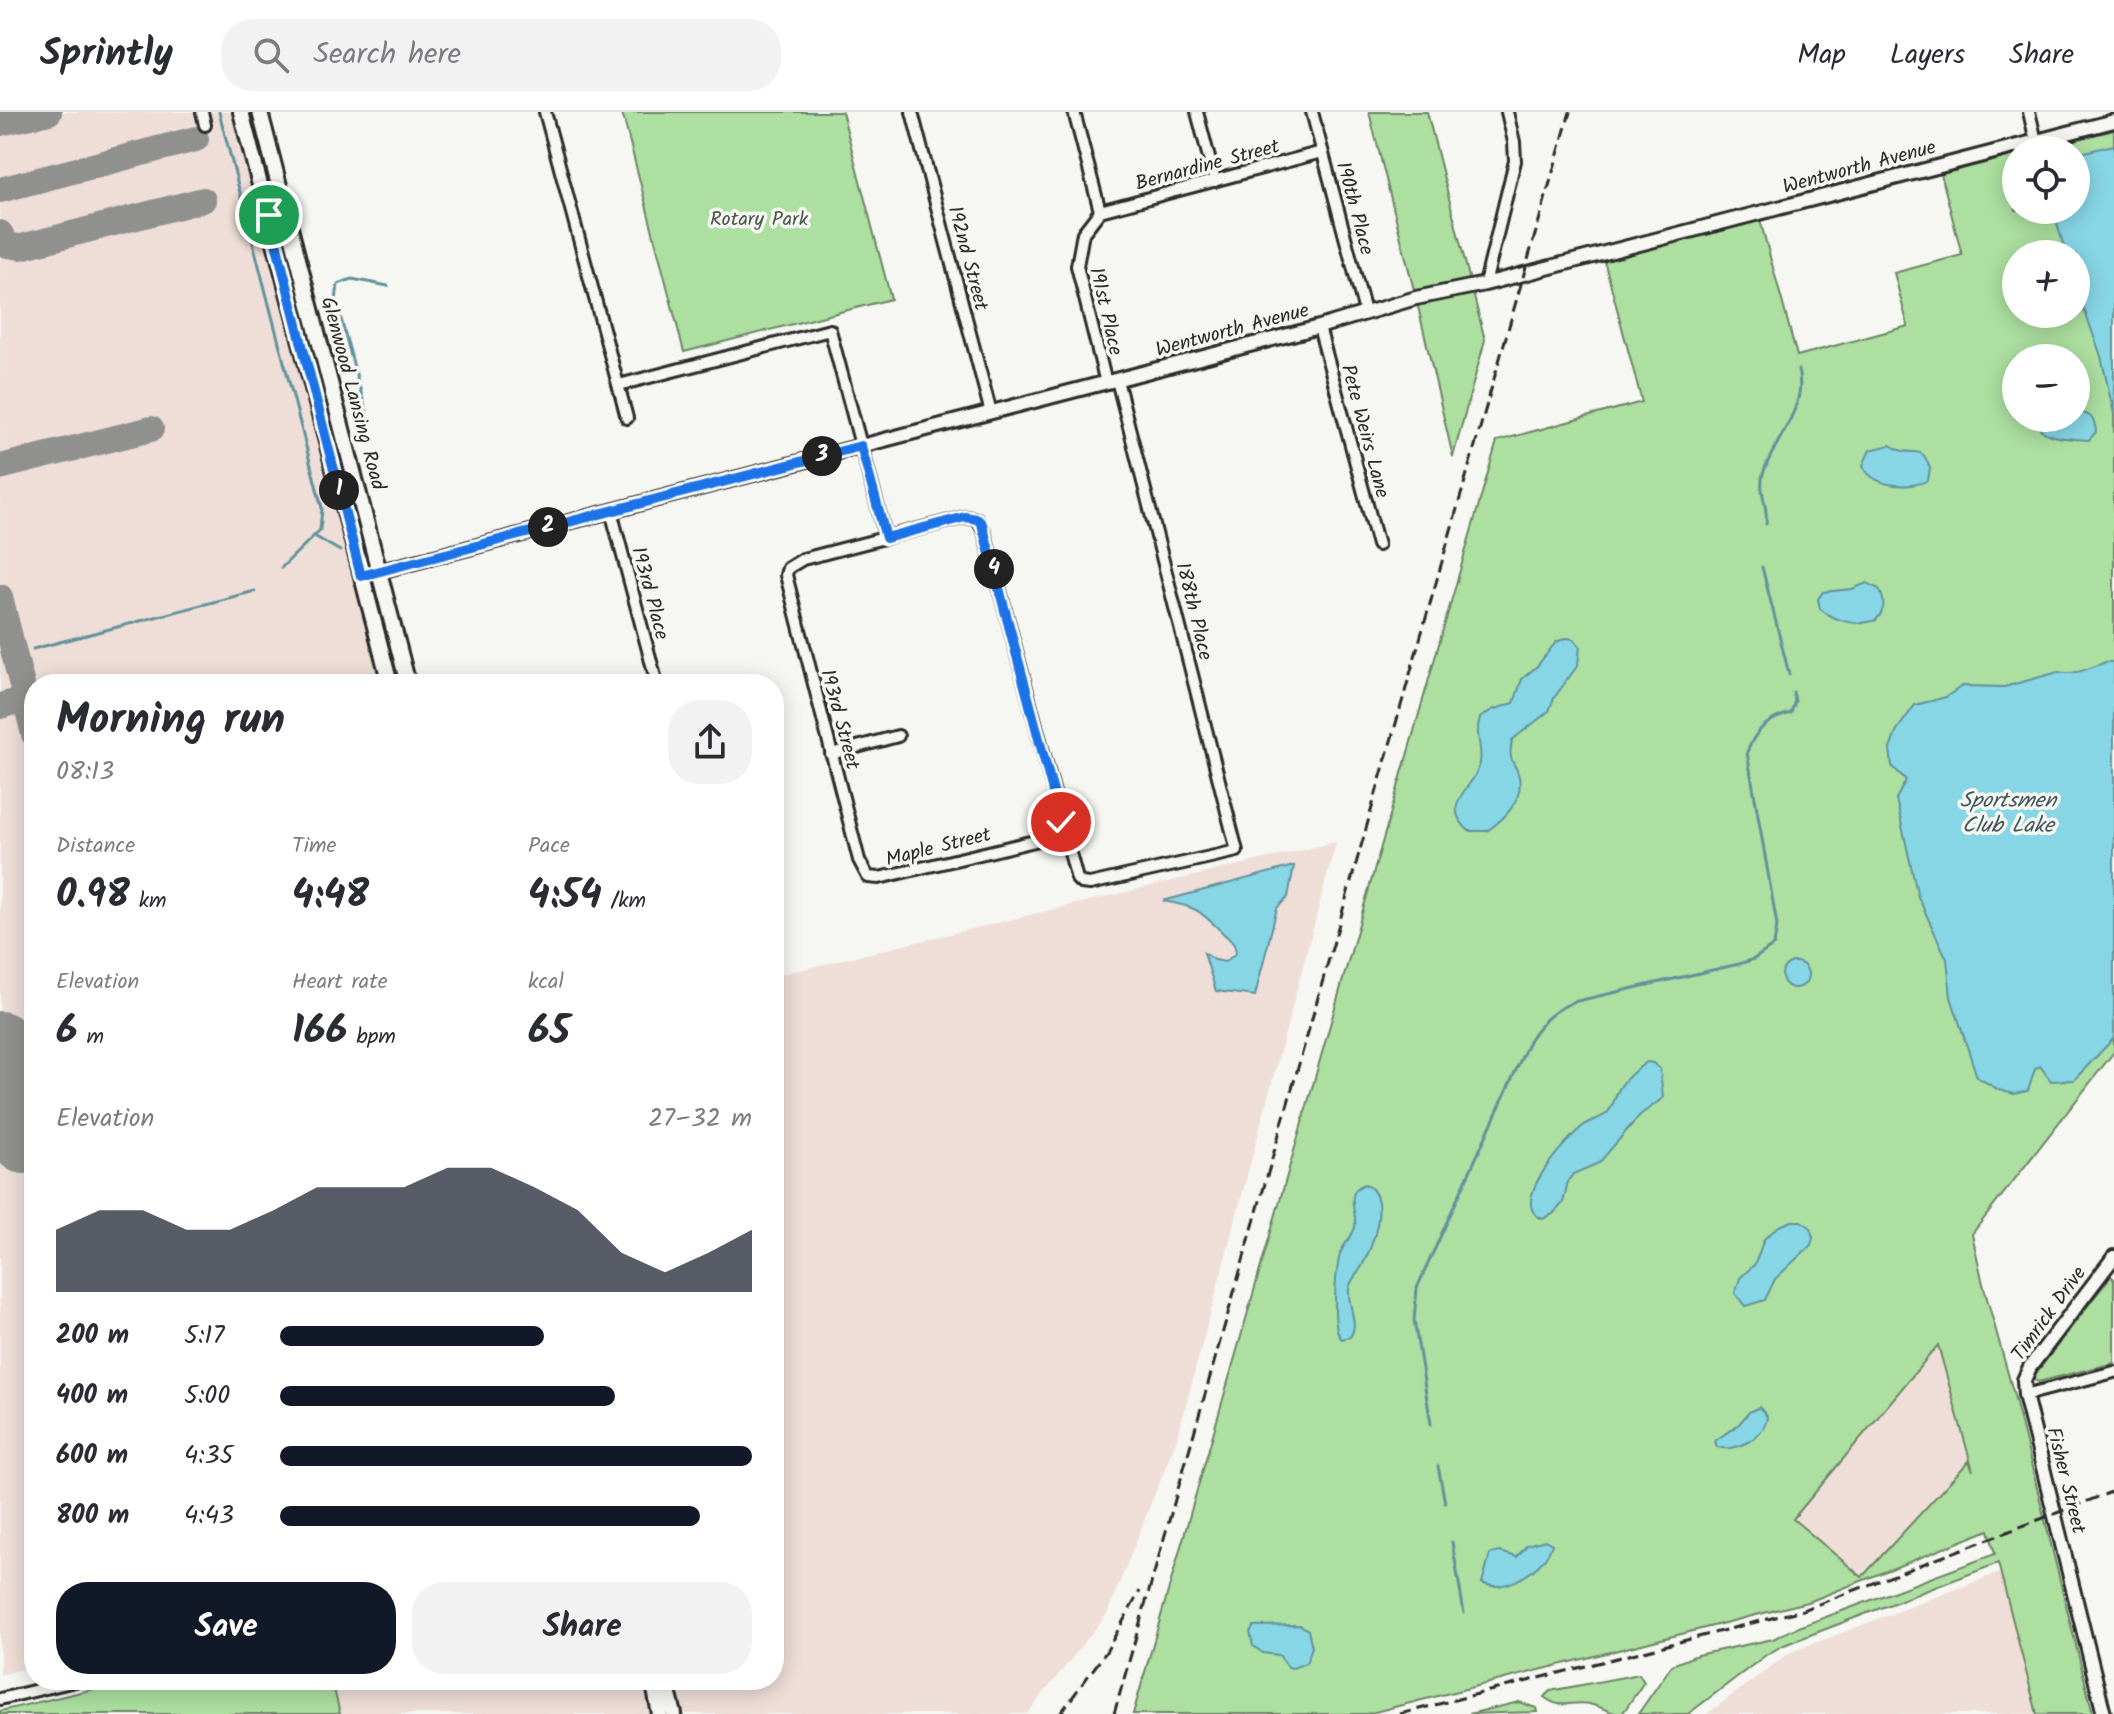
<!DOCTYPE html>
<html lang="en">
<head>
<meta charset="utf-8">
<style>
	:root { --surface:#fff; --page:#f2f2f3; --text:#2b2b33; --muted:#7c7c81; --line:#e1e1e2; --accent:#111827 }
	body { margin:0; font-family:Kalam,sans-serif; background:var(--page); color:var(--text); height:100vh; display:flex; flex-direction:column; font-size:30px; white-space:nowrap }
	* { box-sizing:border-box; margin:0 }
	p { font-size:26px; color:var(--muted) }
	.icon { flex:none; width:44px; height:44px; fill:none; stroke:currentColor; stroke-width:2; stroke-linecap:round; stroke-linejoin:round }
	.map { position:relative; flex:1; overflow:hidden }
	.side { position:absolute; left:24px; top:562px; width:760px; height:1016px; display:flex; flex-direction:column; background:var(--surface); border-radius:32px; box-shadow:0 4px 20px #0003 }
	.side>* { flex:none }
	.fabs { position:absolute; left:2002px; top:24px; display:grid; gap:16px }
	.fabs a { display:grid; place-items:center; width:88px; height:88px; border-radius:50%; background:var(--surface); box-shadow:0 4px 20px #0003; font-size:40px }
	.pin { position:absolute; display:grid; place-items:center; width:68px; height:68px; color:#fff; margin:-34px; border:4px solid #fff; border-radius:50%; box-shadow:0 2px 8px #0007 }
	.km { position:absolute; width:40px; height:40px; margin:-20px; border-radius:50%; background:#222; color:#fff; font-size:22px; line-height:40px; text-align:center }
	.round { display:grid; place-items:center; flex:none; width:84px; height:84px; border-radius:32px; background:var(--page) }
	.head { display:flex; align-items:center; justify-content:space-between; height:136px; padding:0 32px }
	h1 { font-size:44px; font-weight:700; line-height:60px }
	.stats { display:grid; grid-template-columns:repeat(3,1fr); gap:12px; height:136px; padding:8px 32px }
	.stats div { display:grid; align-content:center }
	.stats b { font-size:40px; font-weight:700 }
	.stats small { font-size:22px; font-weight:400 }
	.stats p { font-size:22px }
	.chart { height:224px; padding:16px 32px }
	.chart p { display:flex; justify-content:space-between }
	.chart svg { width:100%; height:144px; margin-top:8px; fill:var(--accent); opacity:.7 }
	.action { display:flex; gap:16px; margin-top:auto; padding:16px 32px }
	.action a { flex:1; height:92px; border-radius:32px; background:var(--accent); color:#fff; font-size:32px; font-weight:700; line-height:92px; text-align:center }
	.action a+a { background:var(--page); color:var(--text) }
	ul { padding:0 32px; list-style:none; font-size:26px }
	li { display:grid; grid-template-columns:128px 96px 1fr; align-items:center; height:60px }
	li i { height:20px; border-radius:10px; background:var(--accent) }
	header { display:flex; align-items:center; gap:48px; box-sizing:border-box; height:112px; padding:0 40px; background:var(--surface); border-bottom:2px solid var(--line) }
	header strong { font-size:38px }
	nav { display:flex; gap:44px; margin-inline-start:auto; font-size:28px }
	.search { width:560px; height:72px; background:var(--page); display:flex; align-items:center; gap:20px; box-sizing:border-box; padding:0 28px; border-radius:32px; color:var(--muted); font-size:30px }
	.map>svg:first-child { display:block }
</style>
</head>
<body>
<header>
<strong>Sprintly</strong>
<div class="search"><svg class="icon" aria-label="search" viewBox="0 0 24 24"><circle cx="10" cy="10" r="6"/><path d="M15 15l6 6"/></svg>Search here</div>
<nav><a>Map</a><a>Layers</a><a>Share</a></nav>
</header>
<div class="map">
<svg width="2114" height="1602" viewBox="0 0 2114 1602">
	<rect width="100%" height="100%" fill="#f6f6f2"/>
	<filter id="ink" filterUnits="userSpaceOnUse"><feTurbulence type="fractalNoise" baseFrequency=".0125" numOctaves="2"/><feDisplacementMap in="SourceGraphic" scale="16" xChannelSelector="R" yChannelSelector="G"/><feConvolveMatrix kernelMatrix="1 2 1 2 8 2 1 2 1" color-interpolation-filters="sRGB"/></filter>
	<g filter="url(#ink)">
		<g fill="#eeded7">
			<polygon points="0,0 237,0 386,572 34,572 34,1554 0,1563"/>
			<polygon points="1336,730 1177,1326 1107,1502 1027,1602 340,1602 332,1568 774,1568 774,864"/>
			<polygon points="1938,1232 1969,1349 1862,1465 1793,1407"/>
			<polygon points="2001,1460 2037,1602 1707,1602 1789,1541"/>
		</g>
		<g fill="#acdfa0" stroke="#6c8566" stroke-width="2" fill-rule="evenodd">
			<polygon points="622,0 842,0 891,187 684,240"/>
			<polygon points="1369,0 1427,0 1485,228 1453,345 1416,186"/>
			<path d="M2114,18V940L1972,1122L1983,1172L2014,1283L2093,1602H2037L1998,1451L1784,1533L1766,1543L1688,1602H1638L1672,1553L1697,1543L1773,1527L1791,1518L1995,1442L1989,1418L1811,1489L1367,1602H1133L1497,329L1642,290L1604,148L1760,108L1797,244L1908,214L1894,161L1962,143L1941,62L2016,43V98H2076V38H2035ZM2016,142H2076V202H2016ZM2016,246H2076V306H2016ZM1938,1233L1973,1359L1969,1349L1862,1465L1793,1407Z"/>
			<polygon points="2111,1164 2114,1167 2114,1251 2038,1270 2034,1268 2034,1264"/>
			<path d="M1639,1562L1644,1570L1622,1602C1610,1602 1601,1594 1589,1592C1570,1588 1562,1599 1544,1585L1550,1579Z"/>
			<polygon points="132,1568 332,1568 340,1602 0,1602 0,1599"/>
			<polygon points="1519,1590 1536,1596 1537,1600 1469,1602"/>
		</g>
		<g fill="#87d6e5" stroke="#62929b" stroke-width="2">
			<polygon points="2114,33 2114,302 2101,244 2076,175 2076,142 2066,142 2053,98 2076,98 2076,42"/>
			<path d="M2076,300C2090,301 2095,306 2096,320L2089,328C2070,326 2041,329 2034,307L2076,306Z"/>
			<path d="M1890,333C1894,335 1899,338 1903,339C1920,342 1922,335 1930,356L1928,368C1910,378 1871,375 1863,353L1870,338Z"/>
			<path d="M1867,471L1879,477C1885,488 1886,498 1876,508C1857,515 1835,509 1820,497L1818,487L1823,480L1852,477Z"/>
			<path d="M1566,526L1574,527L1580,534L1578,553L1554,586L1549,599L1512,628C1507,654 1516,648 1519,665C1524,689 1504,707 1487,719H1469C1437,690 1476,676 1480,651C1483,636 1474,622 1480,606L1492,598L1514,591L1522,567L1537,554L1556,530Z"/>
			<path d="M2106,550H2114V926L2074,968L2051,969L2040,954L2035,957L2028,979L2014,982L1999,978L1977,965L1951,885L1947,847L1918,785L1896,687L1906,668L1892,654L1890,637L1897,618L1915,593L1946,585L1962,574L2004,575L2058,560C2074,564 2090,556 2106,550Z"/>
			<path d="M1294,754L1288,785L1277,796L1255,884L1216,879L1204,841L1215,848L1225,850L1236,841C1235,830 1231,829 1223,821C1199,798 1198,795 1163,789Z"/>
			<circle cx="1795" cy="863" r="13"/>
			<path d="M1647,950L1653,951L1660,957L1663,986L1640,1003L1599,1051L1573,1062L1568,1069L1563,1091L1553,1102L1543,1107C1505,1093 1567,1027 1583,1014C1590,1009 1599,1007 1606,1002C1612,997 1614,988 1617,981C1622,969 1637,956 1647,950Z"/>
			<path d="M1365,1072C1392,1085 1372,1136 1361,1156C1357,1163 1350,1168 1349,1177C1347,1193 1360,1212 1350,1225L1342,1227C1330,1218 1336,1158 1340,1142C1343,1132 1352,1126 1355,1115C1357,1104 1351,1094 1353,1084C1354,1077 1359,1074 1365,1072Z"/>
			<polygon points="1792,1109 1801,1109 1810,1115 1813,1126 1811,1133 1775,1167 1765,1188 1745,1194 1735,1181 1740,1166 1755,1152 1764,1127 1779,1114"/>
			<path d="M1759,1295L1767,1304C1766,1325 1736,1341 1717,1335L1715,1329L1739,1312L1749,1300Z"/>
			<path d="M1545,1428L1552,1432C1546,1456 1505,1483 1482,1471L1490,1442L1500,1440L1517,1445L1527,1433Z"/>
			<polygon points="1300,1513 1308,1518 1312,1535 1306,1551 1293,1556 1288,1555 1279,1543 1263,1541 1253,1534 1250,1520 1254,1514"/>
		</g>
		<g fill="none" stroke-linecap="round" stroke-linejoin="round">
			<g stroke="#62929b" stroke-width="3">
				<polyline points="219,0 322,396 320,418 281,456"/>
				<polyline points="360,309 367,303 336,189 338,172 352,167 388,174"/>
				<path d="M1766,412C1769,395 1758,380 1763,362C1774,327 1808,296 1798,258"/>
				<polyline points="316,425 340,439"/>
				<polyline points="1762,455 1789,562"/>
				<polyline points="33,537 255,479"/>
				<path d="M1431,1312L1414,1208L1417,1176L1530,927C1542,909 1553,899 1573,890L1739,852L1754,847L1774,833L1777,813L1747,640C1756,617 1768,607 1791,601L1795,589L1793,580"/>
				<polyline points="1438,1354 1445,1391"/>
				<polyline points="1452,1430 1464,1501"/>
			</g>
			<g stroke="#90908e" stroke-width="26">
				<polyline points="0,11 49,0"/>
				<polyline points="0,78 196,27"/>
				<polyline points="0,121 7,133 21,135 203,88"/>
				<polyline points="0,355 151,317"/>
				<polyline points="0,485 34,622"/>
				<polyline points="0,594 25,587"/>
				<polyline points="24,1030 34,1027"/>
			</g>
			<polyline stroke="#90908e" stroke-width="64" points="0,931 24,1030"/>
			<g stroke="#2b2b2b" stroke-width="16">
				<g id="minor">
					<polyline points="202,0 205,13"/>
					<polyline points="545,0 627,306"/>
					<polyline points="912,0 991,301"/>
					<polyline points="1074,0 1100,99 1083,121 1077,154 1106,271"/>
					<polyline points="1197,0 1215,69"/>
					<polyline points="1312,0 1365,200"/>
					<polyline points="2029,0 2036,29"/>
					<polyline points="1100,99 1322,40"/>
					<polyline points="1485,172 1515,49 1514,30 1507,0"/>
					<polyline points="1319,215 1378,433"/>
					<polyline points="619,273 830,218 886,426"/>
					<polyline points="611,399 657,572"/>
					<polyline points="831,642 898,624"/>
					<polyline points="1064,722 879,766 868,765 859,748 786,463 788,456 803,447 965,405 977,407 984,419 1077,767 1081,771 1090,772 1237,739 1117,268"/>
					<polyline points="2025,1283 2114,1260"/>
					<polyline points="0,1587 79,1568"/>
				</g>
			</g>
			<g stroke="#2b2b2b" stroke-width="18">
				<g id="tertiary">
					<polyline points="361,464 1319,215 1416,186 1485,172 2114,9"/>
					<polyline points="2104,1602 2025,1283 2024,1268 2030,1255 2114,1145"/>
				</g>
			</g>
			<g stroke="#2b2b2b" stroke-width="20">
				<g id="secondary">
					<polyline points="241,0 390,572"/>
					<polyline points="260,0 408,572"/>
					<polyline points="653,1568 660,1602"/>
					<polyline points="662,1568 666,1572 674,1602"/>
				</g>
			</g>
			<use href="#minor" stroke="#f6f6f2" stroke-width="10"/>
			<use href="#tertiary" stroke="#f6f6f2" stroke-width="12"/>
			<use href="#secondary" stroke="#f6f6f2" stroke-width="14"/>
			<g stroke="#2b2b2b" stroke-width="3" stroke-dasharray="12 6" stroke-linecap="butt">
				<polyline points="1060,1602 1106,1540 1140,1479"/>
				<polyline points="1114,1602 1570,0"/>
				<polyline points="1400,1602 1803,1498 2114,1379"/>
			</g>
		</g>
	</g>
	<g fill="none" stroke-linecap="round" stroke-linejoin="round" filter="url(#ink)">
		<g stroke="#fff" stroke-width="16">
			<polyline id="route" points="269,103 361,464 861,334 886,426 965,405 977,407 982,412 1061,710"/>
		</g>
		<use href="#route" stroke="#1a73e8" stroke-width="10"/>
	</g>
	<g text-anchor="middle" stroke-width="7" stroke-linejoin="round" paint-order="stroke">
		<g font-size="20" fill="#2b2b2b" stroke="#f6f6f2">
			<text transform="translate(1207 52) rotate(-15)" y="7">Bernardine Street</text>
			<text transform="translate(1859 54) rotate(-15)" y="7">Wentworth Avenue</text>
			<text transform="translate(1356 96) rotate(75)" y="7">190th Place</text>
			<text transform="translate(969 146) rotate(75)" y="7">192nd Street</text>
			<text transform="translate(1107 199) rotate(77)" y="7">191st Place</text>
			<text transform="translate(1232 217) rotate(-15)" y="7">Wentworth Avenue</text>
			<text transform="translate(354 281) rotate(75)" y="7">Glenwood Lansing Road</text>
			<text transform="translate(1366 319) rotate(75)" y="7">Pete Weirs Lane</text>
			<text transform="translate(651 481) rotate(75)" y="7">193rd Place</text>
			<text transform="translate(1195 499) rotate(76)" y="7">188th Place</text>
			<text transform="translate(841 607) rotate(75)" y="7">193rd Street</text>
			<text transform="translate(938 734) rotate(-14)" y="7">Maple Street</text>
			<text transform="translate(2048 1201) rotate(-54)" y="7">Timrick Drive</text>
			<text transform="translate(2067 1368) rotate(76)" y="7">Fisher Street</text>
		</g>
		<g font-size="20" fill="#4b5848" stroke="#f6f6f2">
			<text x="759" y="113">Rotary Park</text>
		</g>
		<g font-size="22" font-style="italic" fill="#42565a" stroke="#f6f6f2">
			<text x="2008" y="695">Sportsmen<tspan x="2008" dy="25">Club Lake</tspan></text>
		</g>
	</g>
</svg>
<div class="fabs">
<a><svg class="icon" aria-label="locate" viewBox="0 0 24 24"><circle cx="12" cy="12" r="6"/><path d="M12 2v4M12 18v4M2 12h4M18 12h4"/></svg></a>
<a>+</a>
<a>−</a>
</div>
<div class="pin" style="left:269px;top:103px;background:#1e9e55"><svg class="icon" aria-label="arrive" viewBox="0 0 24 24"><path d="M6 21V4h12l-3 4 3 4H6"/></svg></div>
<div class="pin" style="left:1061px;top:710px;background:#d93025"><svg class="icon" aria-label="check" viewBox="0 0 24 24"><path d="M5 12l5 5 9-10"/></svg></div>
<b class="km" style="left:339px;top:378px">1</b>
<b class="km" style="left:548px;top:415px">2</b>
<b class="km" style="left:822px;top:344px">3</b>
<b class="km" style="left:994px;top:457px">4</b>
<section class="side">
<div class="head"><div><h1>Morning run</h1><p>08:13</p></div><a class="round"><svg class="icon" aria-label="share" viewBox="0 0 24 24"><path d="M12 15V3M7 8l5-5 5 5M5 13v7h14v-7"/></svg></a></div>
<div class="stats">
<div><p>Distance</p><b>0.98<small> km</small></b></div>
<div><p>Time</p><b>4:48</b></div>
<div><p>Pace</p><b>4:54<small> /km</small></b></div>
</div>
<div class="stats">
<div><p>Elevation</p><b>6<small> m</small></b></div>
<div><p>Heart rate</p><b>166<small> bpm</small></b></div>
<div><p>kcal</p><b>65</b></div>
</div>
<div class="chart"><p><span>Elevation</span>27–32 m</p>
<svg viewBox="0 0 160 44" preserveAspectRatio="none"><path d="M0 44V25L10 19L20 19L30 25L40 25L50 19L60 12L70 12L80 12L90 6L100 6L110 12L120 19L130 32L140 38L150 32L160 25V44z"/></svg>
</div>
<ul>
<li><b>200 m</b>5:17<i style="width:56%"></i></li>
<li><b>400 m</b>5:00<i style="width:71%"></i></li>
<li><b>600 m</b>4:35<i style="width:100%"></i></li>
<li><b>800 m</b>4:43<i style="width:89%"></i></li>
</ul>
<div class="action"><a>Save</a><a>Share</a></div>
</section>
</div>
</body>
</html>
